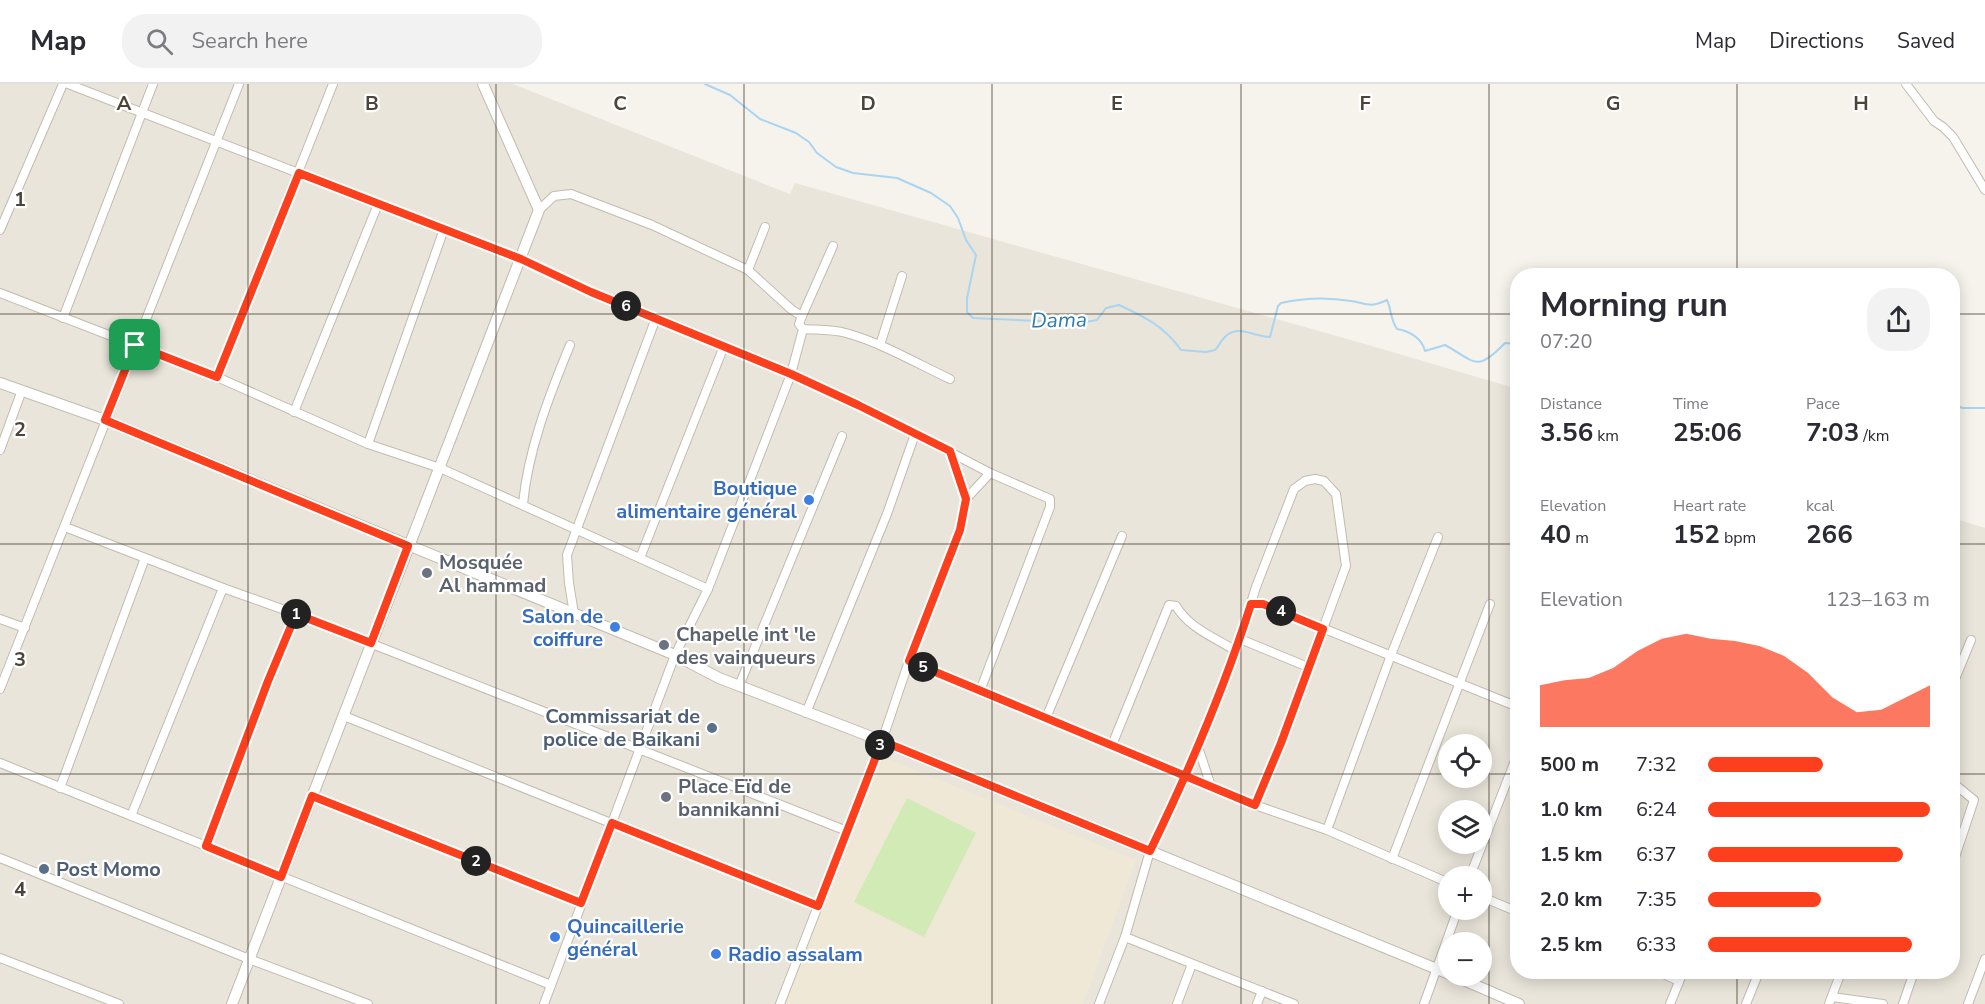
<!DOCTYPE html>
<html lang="en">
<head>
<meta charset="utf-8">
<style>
	:root { --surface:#fff; --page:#f2f2f3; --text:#2b2b33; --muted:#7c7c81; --line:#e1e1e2; --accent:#fc3f1d }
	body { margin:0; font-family:"Nunito Sans",sans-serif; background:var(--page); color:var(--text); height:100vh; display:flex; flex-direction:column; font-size:22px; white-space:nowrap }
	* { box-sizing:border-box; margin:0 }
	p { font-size:20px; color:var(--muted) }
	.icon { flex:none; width:33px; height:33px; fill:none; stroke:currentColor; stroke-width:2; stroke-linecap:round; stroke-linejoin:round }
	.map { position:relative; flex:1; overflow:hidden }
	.details { position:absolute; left:1510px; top:184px; width:450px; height:711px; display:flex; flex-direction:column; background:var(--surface); border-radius:24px; box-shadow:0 3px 15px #0003 }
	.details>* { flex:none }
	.tools { position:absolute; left:1438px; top:650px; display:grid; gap:12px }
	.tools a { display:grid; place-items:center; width:54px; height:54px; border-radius:50%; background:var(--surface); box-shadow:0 3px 15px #0003; font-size:30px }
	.pin { position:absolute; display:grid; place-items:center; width:51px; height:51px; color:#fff; margin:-26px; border-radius:12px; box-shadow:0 3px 9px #0006 }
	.km { position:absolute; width:30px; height:30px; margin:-15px; border-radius:50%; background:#222; color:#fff; font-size:16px; line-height:30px; text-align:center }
	.round { display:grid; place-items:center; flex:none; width:63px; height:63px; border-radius:24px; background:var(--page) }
	.headline { display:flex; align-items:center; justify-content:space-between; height:102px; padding:0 30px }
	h1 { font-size:33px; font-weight:700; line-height:45px }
	.stats { display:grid; grid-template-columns:repeat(3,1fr); gap:9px; height:102px; padding:6px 30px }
	.stats div { display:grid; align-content:center }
	.stats b { font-size:26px; font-weight:700 }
	.stats small { font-size:16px; font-weight:400 }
	.stats p { font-size:16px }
	.chart { height:168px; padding:12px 30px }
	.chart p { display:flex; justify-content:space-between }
	.chart svg { width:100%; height:108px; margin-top:6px; fill:var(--accent); opacity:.7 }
	ul { padding:0 30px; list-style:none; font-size:20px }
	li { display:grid; grid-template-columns:96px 72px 1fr; align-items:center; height:45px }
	li i { height:15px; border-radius:8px; background:var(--accent) }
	header { display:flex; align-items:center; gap:36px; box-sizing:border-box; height:84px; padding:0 30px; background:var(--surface); border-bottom:2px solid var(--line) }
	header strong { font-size:28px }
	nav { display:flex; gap:33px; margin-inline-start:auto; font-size:21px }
	.search { width:420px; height:54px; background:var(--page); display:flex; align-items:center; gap:15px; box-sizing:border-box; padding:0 21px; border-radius:24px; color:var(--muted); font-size:22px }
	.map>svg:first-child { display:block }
</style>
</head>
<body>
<header>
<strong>Map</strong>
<div class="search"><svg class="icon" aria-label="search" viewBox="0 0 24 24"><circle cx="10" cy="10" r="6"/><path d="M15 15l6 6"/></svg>Search here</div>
<nav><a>Map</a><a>Directions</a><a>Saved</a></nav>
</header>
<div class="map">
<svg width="1985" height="920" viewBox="0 0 1985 920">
	<rect width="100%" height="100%" fill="#f6f3ec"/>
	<path fill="#eae5da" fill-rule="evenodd" d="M0,0H513L790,110L795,99L1365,260L1518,305V888H1953V434L1985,444V920H0ZM1449,660H1482V693H1449ZM1449,726H1482V759H1449ZM1449,792H1482V825H1449ZM1449,858H1482V891H1449Z"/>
	<polygon fill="#efe8d6" points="880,672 1136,776 1083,920 783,920"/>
	<polygon fill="#d2eab5" points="907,714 976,749 924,853 854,818"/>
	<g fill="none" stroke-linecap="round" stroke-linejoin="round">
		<g stroke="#a9d4f2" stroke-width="2">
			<path d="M705,0L730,11L760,35L796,49L809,58L817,69L836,83L853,89L897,94L931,109L950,122L958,134L966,156L976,171L967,214V228L973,234L1080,239L1097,236L1106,224L1119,221C1145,233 1164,242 1181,266L1206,268L1215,266C1219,262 1220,258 1224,254C1237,239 1254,253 1270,253L1278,222L1281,219C1303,214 1328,213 1351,217C1368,220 1370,224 1387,216C1392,227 1390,235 1397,245C1409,247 1422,254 1425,267L1445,261C1476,278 1476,289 1505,259L1518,260"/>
			<polyline points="1953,321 1963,324 1985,324"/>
		</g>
		<g stroke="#c2bbae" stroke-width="10">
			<g id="minor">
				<polyline points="68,0 521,175 591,208 791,290 858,320 990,389 1050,415 1050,423 980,607"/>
				<polyline points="1906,0 1934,37 1943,43 1953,53 1985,106"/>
				<polyline points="539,126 554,112 571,110 652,141 748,186 792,226 802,232"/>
				<polyline points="0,146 63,0"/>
				<polyline points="748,186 765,143"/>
				<polyline points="0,209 217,293 368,360 440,384 708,505"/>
				<polyline points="63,234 153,0"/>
				<path d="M803,245C818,246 831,245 846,249C882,259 916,279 950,295"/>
				<polyline points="880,261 902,192"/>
				<polyline points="217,293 333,0"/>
				<polyline points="294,328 378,120"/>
				<polyline points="368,360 444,145"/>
				<polyline points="0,366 22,306"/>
				<polyline points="950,367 966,415"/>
				<path d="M523,420C528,366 549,312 570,261"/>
				<polyline points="65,443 223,504 296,530 847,747"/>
				<polyline points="640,474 724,262"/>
				<polyline points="1251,520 1263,520 1518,623"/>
				<polyline points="574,530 569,499 567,471 656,234"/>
				<polyline points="0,535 25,544"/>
				<polyline points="1240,555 1308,583"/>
				<polyline points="909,577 1255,721 1327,746 1449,799"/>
				<polyline points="1953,600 1971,556"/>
				<polyline points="739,602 842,352"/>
				<polyline points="0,605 239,0"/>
				<polyline points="806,629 887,430 915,350"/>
				<polyline points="344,632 818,822"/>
				<polyline points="1046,634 1122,452"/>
				<path d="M1112,661L1169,521L1176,522C1189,544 1214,553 1236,567"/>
				<polyline points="1198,663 1211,702"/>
				<polyline points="0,679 551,901"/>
				<polyline points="1953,699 1974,716 1953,779"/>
				<polyline points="60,704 145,474"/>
				<polyline points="312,712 581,819"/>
				<polyline points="131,732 223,504"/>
				<polyline points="1327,746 1391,571 1438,453"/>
				<polyline points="206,762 268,597 296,530"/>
				<polyline points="0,774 249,875 368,920"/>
				<polyline points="1392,775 1490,520"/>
				<polyline points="1470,792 1518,669"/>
				<polyline points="1482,813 1518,828"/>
				<polyline points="1125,853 1294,920"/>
				<polyline points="0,874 119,920"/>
				<polyline points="1659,888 1679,897"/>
				<polyline points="1832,913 1883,920"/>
				<polyline points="544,920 675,571 708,505 791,290 803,245 799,240 802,232 833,162"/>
				<polyline points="780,920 882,657 909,577 960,446 966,415 990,389"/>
				<polyline points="1099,920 1125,853 1150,767 1186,692 1236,567 1256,503 1294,405 1305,397 1315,395 1324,397 1336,410 1346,482 1281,659 1255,721"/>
				<polyline points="1177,920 1192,880"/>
				<polyline points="1257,920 1262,907"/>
				<polyline points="1424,920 1458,825"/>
				<polyline points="1670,920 1683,888"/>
				<polyline points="1746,920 1759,888"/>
				<polyline points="1829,920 1841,888"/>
				<polyline points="1903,920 1914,888"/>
				<polyline points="1968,920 1985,875"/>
			</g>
		</g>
		<g stroke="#c2bbae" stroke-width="12">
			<g id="tertiary">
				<polyline points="0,299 105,336 675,571 719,594 882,657 1449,890"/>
				<polyline points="1452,891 1519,920"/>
				<polyline points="232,920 539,126 483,0"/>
			</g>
		</g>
		<use href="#minor" stroke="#fff" stroke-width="8"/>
		<use href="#tertiary" stroke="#fff" stroke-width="10"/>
	</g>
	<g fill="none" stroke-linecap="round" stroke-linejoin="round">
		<g stroke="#fff" stroke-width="12">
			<path id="route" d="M135,261L105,336L408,462L371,559L296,530L268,597L206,762L281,793L312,712L581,819L612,739L818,822L882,657L1150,767C1189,687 1224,605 1251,520H1263L1323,545L1281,659L1255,721C1139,673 1024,625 909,577L960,446L966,415L950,367L858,321L791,290L591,208L521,175L299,89L217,293L135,261"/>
		</g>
		<use href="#route" stroke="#fc3f1d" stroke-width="8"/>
	</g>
	<path fill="none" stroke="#4b4439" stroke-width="1.5" stroke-opacity="0.55" d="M248,0V920M496,0V920M744,0V920M992,0V920M1241,0V920M1489,0V920M1737,0V192M0,230H1518M1953,230H1985M0,460H1518M1953,460H1985M0,690H1449M1482,690H1518M1953,690H1985M1737,888V920"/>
	<g fill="#3f7fe0" stroke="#fff" stroke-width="2">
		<circle cx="809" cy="416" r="6"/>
		<circle cx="615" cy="543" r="6"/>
		<circle cx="555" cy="853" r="6"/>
		<circle cx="716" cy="870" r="6"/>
	</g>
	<g fill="#6b7280" stroke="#fff" stroke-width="2">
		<circle cx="427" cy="489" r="6"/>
		<circle cx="664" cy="561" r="6"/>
		<circle cx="666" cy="713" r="6"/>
	</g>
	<g fill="#5c6f8a" stroke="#fff" stroke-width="2">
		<circle cx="712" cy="644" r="6"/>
		<circle cx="44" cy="785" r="6"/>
	</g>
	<g text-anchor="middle" stroke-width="4.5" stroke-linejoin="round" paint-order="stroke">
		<g font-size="20" font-weight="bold" fill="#366cbe" stroke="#fff" text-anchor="end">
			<text x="797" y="411">Boutique<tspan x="797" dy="23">alimentaire général</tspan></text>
			<text x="603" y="539">Salon de<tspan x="603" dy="23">coiffure</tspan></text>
			<text x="567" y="849" text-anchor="start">Quincaillerie<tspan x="567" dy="23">général</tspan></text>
			<text x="728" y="877" text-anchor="start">Radio assalam</text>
		</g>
		<g font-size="20" font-weight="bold" fill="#5b616d" stroke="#fff" text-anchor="start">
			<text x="439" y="485">Mosquée<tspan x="439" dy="23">Al hammad</tspan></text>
			<text x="676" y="557">Chapelle int 'le<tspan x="676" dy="23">des vainqueurs</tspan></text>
			<text x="678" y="709">Place Eïd de<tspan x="678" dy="23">bannikanni</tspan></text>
		</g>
		<g font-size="20" font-weight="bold" fill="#4e5e75" stroke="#fff" text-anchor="end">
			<text x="700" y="639">Commissariat de<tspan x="700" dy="23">police de Baikani</tspan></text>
			<text x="56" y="792" text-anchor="start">Post Momo</text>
		</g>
		<g font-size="21" font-style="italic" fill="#2e7ab2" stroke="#fff">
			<text transform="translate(1059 236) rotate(-1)" y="7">Dama</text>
		</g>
	</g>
	<g font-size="20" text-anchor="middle" font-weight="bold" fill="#4b4439" stroke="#fff" stroke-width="4.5" stroke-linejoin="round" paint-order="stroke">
		<text x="124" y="26">A</text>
		<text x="372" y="26">B</text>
		<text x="620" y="26">C</text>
		<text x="868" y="26">D</text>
		<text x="1117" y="26">E</text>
		<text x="1365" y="26">F</text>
		<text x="1613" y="26">G</text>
		<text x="1861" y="26">H</text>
		<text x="20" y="122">1</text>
		<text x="20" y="352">2</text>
		<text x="20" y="582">3</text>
		<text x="20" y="812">4</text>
	</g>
</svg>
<div class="tools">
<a><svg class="icon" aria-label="locate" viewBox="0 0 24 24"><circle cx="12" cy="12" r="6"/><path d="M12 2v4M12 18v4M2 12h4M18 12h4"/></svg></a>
<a><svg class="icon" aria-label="layers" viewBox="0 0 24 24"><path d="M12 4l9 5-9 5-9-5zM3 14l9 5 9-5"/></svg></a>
<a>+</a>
<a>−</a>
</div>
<div class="pin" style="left:135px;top:261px;background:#1e9e55"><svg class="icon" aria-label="arrive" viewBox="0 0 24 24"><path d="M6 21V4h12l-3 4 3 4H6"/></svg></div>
<b class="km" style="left:296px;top:530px">1</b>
<b class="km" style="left:476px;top:777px">2</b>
<b class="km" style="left:880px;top:661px">3</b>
<b class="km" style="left:1281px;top:527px">4</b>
<b class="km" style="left:923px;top:583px">5</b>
<b class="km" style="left:626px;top:222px">6</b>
<section class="details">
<div class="headline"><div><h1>Morning run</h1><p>07:20</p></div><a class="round"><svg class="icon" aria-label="share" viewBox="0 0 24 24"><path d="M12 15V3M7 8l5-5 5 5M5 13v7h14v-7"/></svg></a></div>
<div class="stats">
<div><p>Distance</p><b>3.56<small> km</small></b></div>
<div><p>Time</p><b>25:06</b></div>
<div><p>Pace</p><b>7:03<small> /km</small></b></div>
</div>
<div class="stats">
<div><p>Elevation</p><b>40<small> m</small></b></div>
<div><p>Heart rate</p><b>152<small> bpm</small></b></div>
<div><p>kcal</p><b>266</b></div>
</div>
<div class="chart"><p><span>Elevation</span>123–163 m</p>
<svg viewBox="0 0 160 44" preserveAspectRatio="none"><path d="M0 44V27L10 25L20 24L30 20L40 13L50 8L60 6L70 8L80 9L90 11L100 15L110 22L120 32L130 38L140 37L150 32L160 27V44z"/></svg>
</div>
<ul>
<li><b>500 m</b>7:32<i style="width:52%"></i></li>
<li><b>1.0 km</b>6:24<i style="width:100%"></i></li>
<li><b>1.5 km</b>6:37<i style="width:88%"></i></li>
<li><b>2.0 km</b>7:35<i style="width:51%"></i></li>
<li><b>2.5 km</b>6:33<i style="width:92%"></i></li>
</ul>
</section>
</div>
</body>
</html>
